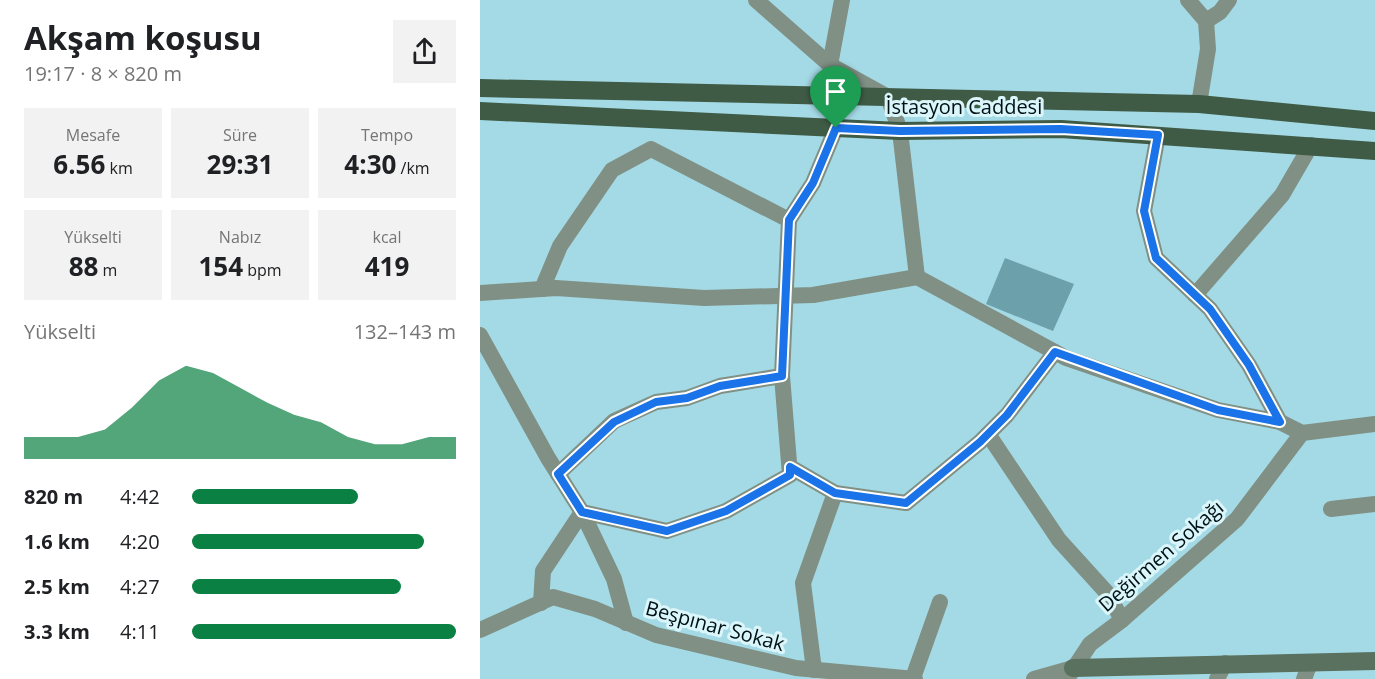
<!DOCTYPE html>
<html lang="tr">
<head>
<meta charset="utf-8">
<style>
	:root { --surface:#fff; --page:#f2f2f2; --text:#202124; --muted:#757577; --accent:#0b8043 }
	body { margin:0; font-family:"Open Sans",sans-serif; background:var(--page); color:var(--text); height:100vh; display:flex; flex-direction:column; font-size:22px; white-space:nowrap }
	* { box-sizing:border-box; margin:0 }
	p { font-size:20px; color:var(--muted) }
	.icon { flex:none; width:33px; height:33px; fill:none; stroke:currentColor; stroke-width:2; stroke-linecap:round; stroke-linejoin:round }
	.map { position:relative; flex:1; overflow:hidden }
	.side { display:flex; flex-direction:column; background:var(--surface); width:480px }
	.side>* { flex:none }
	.pin { position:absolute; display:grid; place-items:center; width:51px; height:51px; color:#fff; margin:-62px -26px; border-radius:50% 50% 50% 0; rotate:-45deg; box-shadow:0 0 6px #0007 }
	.pin .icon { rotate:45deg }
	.round { display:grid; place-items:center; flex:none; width:63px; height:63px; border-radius:0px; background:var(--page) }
	.summary { display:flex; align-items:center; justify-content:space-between; height:102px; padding:0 24px }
	h1 { font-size:33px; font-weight:700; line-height:45px }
	.figures { display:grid; grid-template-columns:repeat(3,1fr); gap:9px; height:102px; padding:6px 24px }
	.figures div { display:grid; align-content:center; border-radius:0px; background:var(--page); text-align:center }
	.figures b { font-size:26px; font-weight:700 }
	.figures small { font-size:16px; font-weight:400 }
	.figures p { font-size:16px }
	.chart { height:168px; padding:12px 24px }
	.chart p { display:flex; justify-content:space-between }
	.chart svg { width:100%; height:108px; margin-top:6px; fill:var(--accent); opacity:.7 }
	ul { padding:0 24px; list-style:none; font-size:20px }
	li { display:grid; grid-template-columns:96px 72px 1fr; align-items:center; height:45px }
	li i { height:15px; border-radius:8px; background:var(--accent) }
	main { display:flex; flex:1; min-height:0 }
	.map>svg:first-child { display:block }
</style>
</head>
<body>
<main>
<section class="side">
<div class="summary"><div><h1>Akşam koşusu</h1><p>19:17 · 8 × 820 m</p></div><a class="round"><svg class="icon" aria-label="share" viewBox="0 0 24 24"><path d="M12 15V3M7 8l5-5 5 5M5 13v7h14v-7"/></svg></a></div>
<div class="figures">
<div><p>Mesafe</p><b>6.56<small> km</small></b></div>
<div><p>Süre</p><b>29:31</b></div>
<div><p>Tempo</p><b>4:30<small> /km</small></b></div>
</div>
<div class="figures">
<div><p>Yükselti</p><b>88<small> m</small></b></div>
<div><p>Nabız</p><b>154<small> bpm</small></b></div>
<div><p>kcal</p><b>419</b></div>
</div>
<div class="chart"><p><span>Yükselti</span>132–143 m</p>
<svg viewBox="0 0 160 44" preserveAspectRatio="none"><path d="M0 44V35L10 35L20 35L30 32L40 23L50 12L60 6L70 9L80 15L90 21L100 26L110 29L120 35L130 38L140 38L150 35L160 35V44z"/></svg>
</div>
<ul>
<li><b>820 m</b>4:42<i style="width:63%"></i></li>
<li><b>1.6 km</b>4:20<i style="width:88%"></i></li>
<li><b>2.5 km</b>4:27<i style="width:79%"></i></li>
<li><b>3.3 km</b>4:11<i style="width:100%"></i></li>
</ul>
</section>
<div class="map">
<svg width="895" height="679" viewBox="0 0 895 679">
	<rect width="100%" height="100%" fill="#a4dae5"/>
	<polygon fill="#6ca0ab" points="525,258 594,284 573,331 506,304"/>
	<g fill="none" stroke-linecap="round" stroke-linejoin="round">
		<g stroke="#809084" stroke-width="16">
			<polyline points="276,0 350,65 408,97 420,131 437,277"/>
			<polyline points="708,0 726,21 728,49 719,104"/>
			<polyline points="726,21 740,12 749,0"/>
			<polyline points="350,65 362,0"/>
			<polyline points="678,135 664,211 676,258 730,309 769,365 800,422"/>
			<polyline points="309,220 333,183 356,128"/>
			<polyline points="0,293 76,288 224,298 333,295 437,277 586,358 738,410 800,422 822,433 895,424"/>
			<polyline points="715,295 802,195 831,145"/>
			<polyline points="0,335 68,458 102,512 134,579 146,623"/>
			<polyline points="508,434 579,540 628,594 642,620"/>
			<polyline points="310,467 355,493 323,583 334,670"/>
			<polyline points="78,474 134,421 176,402 207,398 240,386 302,376"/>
			<polyline points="355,493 426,503 500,442 527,415 575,352"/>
			<polyline points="851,509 895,504"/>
			<polyline points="61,603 63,571 102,512 187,531 246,511 310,475 302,376 309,220 171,149 132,170 80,246 62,289"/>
			<polyline points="0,630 73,597 115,609 176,635 316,668 435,679"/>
			<polyline points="433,678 460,602"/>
			<polyline points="554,679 593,668"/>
			<polyline points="587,679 610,644 642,620 757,519 822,433"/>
			<polyline points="737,679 745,663"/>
			<polyline points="824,679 830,663"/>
		</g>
		<polyline stroke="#5a7160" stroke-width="18" points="593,668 895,661"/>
		<g stroke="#3f5b46" stroke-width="18">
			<polyline points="0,88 719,104 895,121"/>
			<polyline points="0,111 420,131 581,129 895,151"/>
		</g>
	</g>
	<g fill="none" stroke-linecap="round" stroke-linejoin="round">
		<g stroke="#fff" stroke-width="12">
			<polygon id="route" points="356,128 420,131 581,129 678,135 664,211 676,258 730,309 769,365 800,422 738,410 575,352 527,415 500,442 426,503 355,493 310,467 310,475 246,511 187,531 102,512 78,474 134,422 176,402 207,398 240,386 302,376 309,220 333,183"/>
		</g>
		<use href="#route" stroke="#1a73e8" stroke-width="8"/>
	</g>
	<g text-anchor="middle" stroke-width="6" stroke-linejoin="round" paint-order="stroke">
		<g font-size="20" fill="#001115" stroke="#dbf6fb">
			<text x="484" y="114">İstasyon Caddesi</text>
			<text transform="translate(681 556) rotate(-41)" y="7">Değirmen Sokağı</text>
			<text transform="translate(235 626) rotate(15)" y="7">Beşpınar Sokak</text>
		</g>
	</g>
</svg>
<div class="pin" style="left:356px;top:128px;background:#1e9e55"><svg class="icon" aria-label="arrive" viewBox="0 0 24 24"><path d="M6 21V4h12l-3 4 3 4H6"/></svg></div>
</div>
</main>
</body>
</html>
